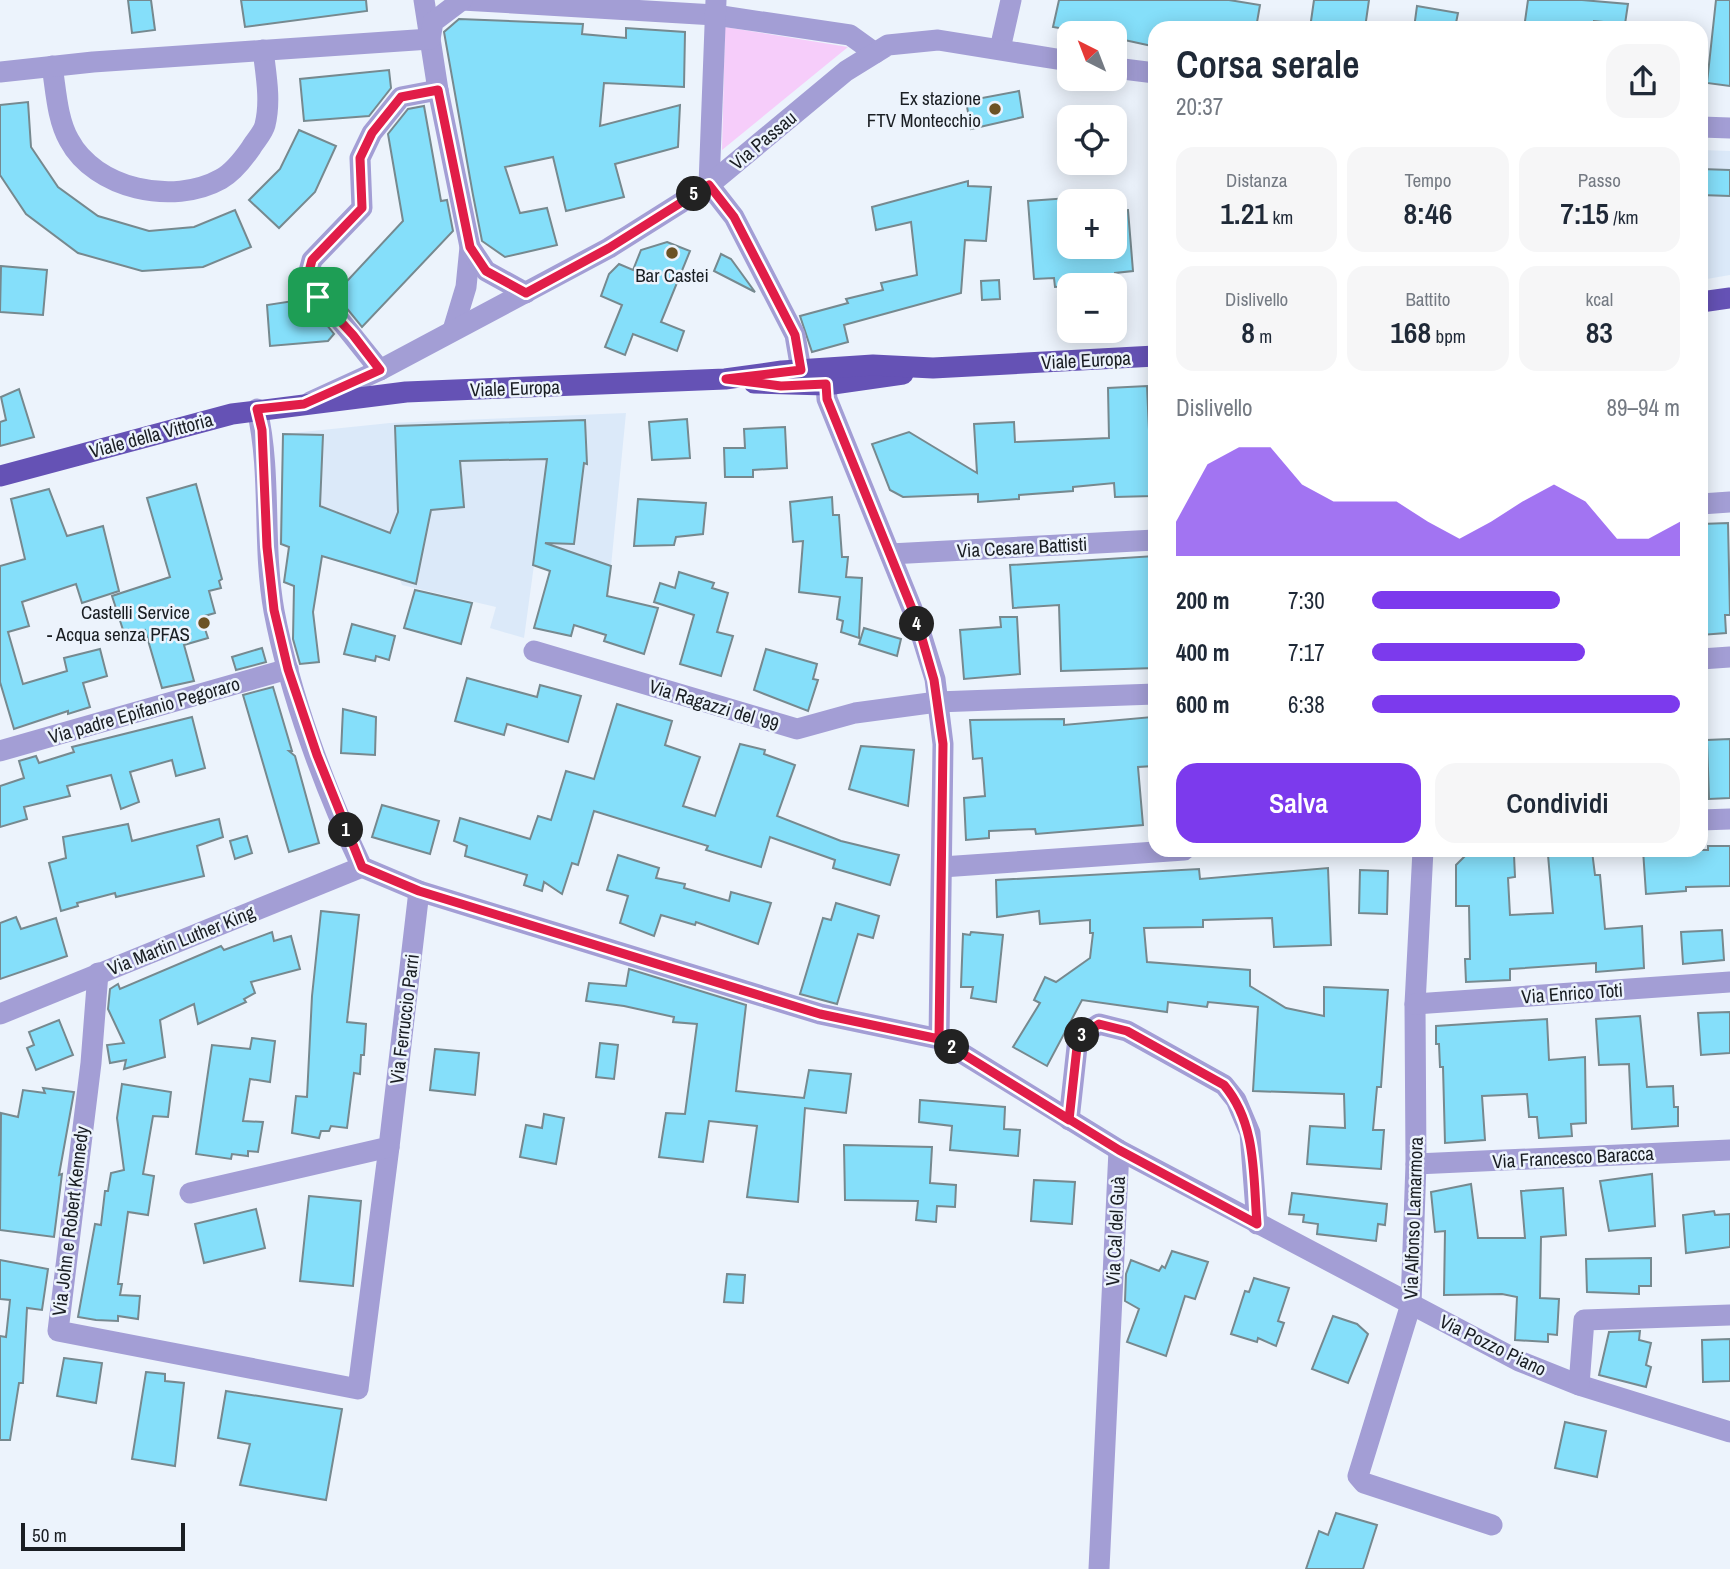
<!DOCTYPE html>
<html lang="it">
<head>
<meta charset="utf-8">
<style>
	:root { --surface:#fff; --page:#f6f6f7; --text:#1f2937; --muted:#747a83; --accent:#7c3aed }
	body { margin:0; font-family:"Archivo Narrow",sans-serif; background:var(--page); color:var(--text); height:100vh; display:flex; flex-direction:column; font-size:26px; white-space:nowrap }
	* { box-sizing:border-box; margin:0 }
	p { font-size:23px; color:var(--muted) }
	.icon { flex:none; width:38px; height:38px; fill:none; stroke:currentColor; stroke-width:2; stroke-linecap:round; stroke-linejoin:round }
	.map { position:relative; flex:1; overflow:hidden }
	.sheet { position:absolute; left:1148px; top:21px; width:560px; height:836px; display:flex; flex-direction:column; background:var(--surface); border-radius:21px; box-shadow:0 4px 18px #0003 }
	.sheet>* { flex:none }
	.needle { width:46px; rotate:318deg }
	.buttons { position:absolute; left:1057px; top:21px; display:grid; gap:14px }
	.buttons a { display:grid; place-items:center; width:70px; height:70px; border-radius:14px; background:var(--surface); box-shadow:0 4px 18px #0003; font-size:35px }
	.scale { position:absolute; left:21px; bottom:18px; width:164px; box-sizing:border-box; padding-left:7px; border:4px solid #1a1e23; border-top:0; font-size:19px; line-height:24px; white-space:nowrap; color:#1a1e23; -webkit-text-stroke:5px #ecf3fc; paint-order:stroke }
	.pin { position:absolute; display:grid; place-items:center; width:60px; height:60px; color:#fff; margin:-30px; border-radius:14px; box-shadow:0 4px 10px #0006 }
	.km { position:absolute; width:35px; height:35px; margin:-18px; border-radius:50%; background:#222; color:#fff; font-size:19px; line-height:35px; text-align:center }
	.round { display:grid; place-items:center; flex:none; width:74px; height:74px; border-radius:21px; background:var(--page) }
	.head { display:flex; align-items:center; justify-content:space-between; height:119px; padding:0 28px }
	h1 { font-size:38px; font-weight:600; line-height:52px }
	.metrics { display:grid; grid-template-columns:repeat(3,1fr); gap:10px; height:119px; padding:7px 28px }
	.metrics div { display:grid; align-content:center; border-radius:18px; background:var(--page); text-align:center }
	.metrics b { font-size:30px; font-weight:600 }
	.metrics small { font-size:19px; font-weight:400 }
	.metrics p { font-size:19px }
	.chart { height:196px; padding:14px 28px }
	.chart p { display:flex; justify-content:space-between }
	.chart svg { width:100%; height:126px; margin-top:7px; fill:var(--accent); opacity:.7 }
	.action { display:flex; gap:14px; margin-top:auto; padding:14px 28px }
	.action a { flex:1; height:80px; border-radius:21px; background:var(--accent); color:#fff; font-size:28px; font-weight:600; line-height:80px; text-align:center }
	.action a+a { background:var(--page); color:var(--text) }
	ul { padding:0 28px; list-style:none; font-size:23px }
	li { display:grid; grid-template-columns:112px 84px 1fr; align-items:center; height:52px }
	li i { height:18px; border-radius:9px; background:var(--accent) }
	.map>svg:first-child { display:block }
</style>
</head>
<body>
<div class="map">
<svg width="1730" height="1569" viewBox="0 0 1730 1569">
	<rect width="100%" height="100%" fill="#ecf3fc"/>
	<g fill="#dbe9f9">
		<polygon points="1701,150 1730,151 1730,275 1701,280"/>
		<polygon points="626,413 609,587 534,565 524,638 490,628 496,607 402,585 400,580 279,544 283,434 390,423"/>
	</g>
	<polygon fill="#f6cdfa" points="725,27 848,47 722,150"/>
	<g fill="#85dffa" stroke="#76898f" stroke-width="2">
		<polygon points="128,0 151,0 155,30 132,33"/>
		<polygon points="241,0 366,0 367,11 245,27"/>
		<polygon points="1059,0 1229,0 1260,5 1256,28 1155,28 1152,46 1115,38 1115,33 1088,33 1053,27"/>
		<polygon points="1314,0 1369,0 1365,28 1310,28"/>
		<polygon points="1528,0 1582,0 1628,4 1625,24 1594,21 1594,28 1524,28"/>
		<polygon points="1716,0 1730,0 1730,86 1707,83"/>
		<polygon points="1417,6 1458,13 1455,28 1414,28"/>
		<polygon points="459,19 583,24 582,34 626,38 626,28 685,32 684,87 604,83 600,126 680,105 678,147 615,164 624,197 566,211 553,157 505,167 520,213 547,208 557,245 505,257 482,241 473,195 444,32"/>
		<polygon points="389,70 391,88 369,116 304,121 300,79"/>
		<polygon points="1019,91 1023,117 971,129 966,101"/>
		<polygon points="28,102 31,147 58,187 98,216 149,231 194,227 235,210 251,247 203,267 142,271 78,253 26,214 0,175 0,105"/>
		<polygon points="424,106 441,201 447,200 453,231 362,327 335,294 403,221 388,134 408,109"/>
		<polygon points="299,130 336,146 315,192 279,228 249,200 280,169"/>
		<polygon points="1701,169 1730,170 1730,196 1701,195"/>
		<polygon points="968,181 968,186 991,187 986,241 965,240 961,293 844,325 848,342 812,352 800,316 848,303 846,299 883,290 881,283 917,275 911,222 876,230 872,207"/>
		<polygon points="1069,198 1069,247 1115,247 1115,211 1128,210 1133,271 1115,273 1115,283 1055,287 1054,278 1034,279 1028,201"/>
		<polygon points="667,242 690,251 661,322 684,331 677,351 633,334 625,355 605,347 622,305 601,296 609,274 619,264 633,270 641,250"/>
		<polygon points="721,254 731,259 755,292 714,271"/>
		<polygon points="1,266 47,270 43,315 0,312"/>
		<polygon points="999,280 1000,299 982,300 981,281"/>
		<polygon points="306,299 334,334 328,341 270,346 267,305"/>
		<polygon points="1147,386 1152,496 1115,497 1114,483 1073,487 1073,491 1019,495 1019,499 978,502 978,494 903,497 890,490 872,444 909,432 977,473 974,424 1014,422 1015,442 1109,438 1108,388"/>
		<polygon points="19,389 34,437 0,446 0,422 6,420 1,397"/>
		<polygon points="687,419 690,458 652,460 649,422"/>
		<polygon points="585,420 587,464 584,463 574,544 545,543 611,566 607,596 658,608 644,654 604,641 606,635 574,625 571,636 534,628 550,571 533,565 547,459 460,461 464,507 431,510 416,584 322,556 313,612 319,662 300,664 293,639 294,586 284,582 289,547 281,544 283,434 323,435 320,506 390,533 398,512 395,426"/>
		<polygon points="785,427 787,468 753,470 753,477 725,477 724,448 745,448 744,429"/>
		<polygon points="196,484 222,579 219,581 221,588 209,591 215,613 201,617 208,638 184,645 194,681 162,688 145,630 125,636 112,596 170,577 147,498"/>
		<polygon points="49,489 67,536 103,526 119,591 82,603 76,584 22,602 29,626 8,632 23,684 67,671 64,658 100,649 107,676 83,683 90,707 68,714 68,711 14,729 0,682 0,566 25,559 11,499"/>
		<polygon points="832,497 833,515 839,515 842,557 848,557 846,577 862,578 859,638 841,632 843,621 837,619 840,597 799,592 803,541 793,542 790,502"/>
		<polygon points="638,499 706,503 703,534 676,537 674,545 634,546"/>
		<polygon points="1728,523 1730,615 1725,615 1726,633 1701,635 1701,524"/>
		<polygon points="1155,556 1155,668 1061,671 1059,605 1013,608 1010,565"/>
		<polygon points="679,572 714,583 712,588 728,593 717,632 733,636 721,676 680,664 694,615 654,602 660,583 675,588"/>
		<polygon points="415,590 472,603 461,644 404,628"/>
		<polygon points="1000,617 1017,617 1020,674 964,679 960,630 1001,627"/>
		<polygon points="352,624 395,636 389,660 376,656 375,661 344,654"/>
		<polygon points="864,628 901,639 897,656 859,644"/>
		<polygon points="262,648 266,662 236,670 232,657"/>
		<polygon points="766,649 817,664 813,679 818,680 808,711 754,690"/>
		<polygon points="467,678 537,697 540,685 581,696 568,742 507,724 504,735 455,721"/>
		<polygon points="273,687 292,751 289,751 295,756 319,843 289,852 243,695"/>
		<polygon points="617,704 672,721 665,745 700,757 683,806 715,816 740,744 765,750 764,754 795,765 777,816 841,841 899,855 890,885 833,868 835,860 770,837 761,867 706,850 708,846 594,811 578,865 572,863 562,894 544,882 542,891 524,885 527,875 465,856 467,846 454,841 460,818 530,839 538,816 551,820 566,771 594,779"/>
		<polygon points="343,709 376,717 375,755 341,753"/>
		<polygon points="192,717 205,768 176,776 172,760 130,772 139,802 121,809 111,775 67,786 70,796 24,807 27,819 0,827 0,786 24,778 19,761 36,756 39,763 74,752 72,747"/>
		<polygon points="1152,717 1154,766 1138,767 1143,825 1036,834 1035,829 989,831 989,838 966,840 964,798 985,796 982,758 973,759 970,720 1064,719 1064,725"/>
		<polygon points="1730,739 1730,798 1709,799 1707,740"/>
		<polygon points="861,746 914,750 908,806 849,789"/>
		<polygon points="382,805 439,821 430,854 372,837"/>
		<polygon points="219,819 223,837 197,846 204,876 116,897 115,893 77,903 78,906 61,911 49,863 66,858 63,837 128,824 132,841"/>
		<polygon points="247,836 252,853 235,859 230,841"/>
		<polygon points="1708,846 1730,846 1730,886 1686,887 1686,891 1646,894 1643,850 1708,850"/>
		<polygon points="1592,851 1595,875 1600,875 1605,929 1642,926 1644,968 1596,972 1596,963 1510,969 1510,980 1466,982 1465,959 1470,959 1469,906 1456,906 1456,865 1466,855 1514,855 1515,877 1508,878 1510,915 1553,913 1548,855"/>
		<polygon points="618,855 659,868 656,878 685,884 684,888 729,901 731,892 771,903 758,944 696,922 695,925 661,915 654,936 620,923 628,896 607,890"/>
		<polygon points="1328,868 1331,945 1274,947 1272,918 1203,920 1203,927 1144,928 1147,962 1250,970 1250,986 1286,1008 1324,1016 1324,987 1388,990 1381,1087 1377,1087 1373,1130 1384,1130 1381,1169 1307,1164 1310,1126 1345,1128 1344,1094 1253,1091 1258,1007 1208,1002 1207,1007 1168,1002 1167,1012 1082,1000 1047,1066 1013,1047 1040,1003 1034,1000 1045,977 1056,982 1090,958 1093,933 1090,933 1090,920 1040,924 1039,911 997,917 996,880 1199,869 1200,879"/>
		<polygon points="1360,870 1388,871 1387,914 1359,913"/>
		<polygon points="836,903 879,916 873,938 858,934 837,1004 800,994 823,918 831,920"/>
		<polygon points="321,911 359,915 347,1022 366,1024 364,1055 361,1055 360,1074 354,1073 347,1128 331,1126 329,1131 321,1131 319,1138 292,1133 296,1096 307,1097 312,996"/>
		<polygon points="16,917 21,929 56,918 67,956 0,979 0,923"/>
		<polygon points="1722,930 1724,960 1683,964 1681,932"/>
		<polygon points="272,932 274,941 291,936 300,969 251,982 255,993 244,999 246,1002 198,1024 194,1004 160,1020 165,1057 124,1069 126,1060 110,1063 107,1045 124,1043 108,1009 110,989 118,984 120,989 221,946 224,950"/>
		<polygon points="971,932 1003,935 996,1002 971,998 973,987 961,987 963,934 970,935"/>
		<polygon points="629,969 746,1005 736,1091 804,1098 809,1070 851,1074 846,1113 805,1108 798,1202 747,1197 757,1126 709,1121 703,1162 659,1157 666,1113 685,1114 697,1024 673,1022 674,1017 624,1006 586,1001 589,983 626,986"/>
		<polygon points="1730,1012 1730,1053 1701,1055 1698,1013"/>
		<polygon points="1640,1016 1647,1087 1673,1086 1674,1107 1678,1107 1678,1126 1632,1129 1629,1064 1599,1065 1596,1019"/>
		<polygon points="1547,1019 1549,1060 1585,1057 1586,1123 1571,1124 1572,1136 1539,1138 1537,1117 1529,1117 1527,1094 1482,1096 1485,1140 1445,1143 1443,1067 1440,1067 1439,1044 1436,1044 1436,1026"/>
		<polygon points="59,1020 73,1055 36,1070 27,1048 34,1045 29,1032"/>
		<polygon points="252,1038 275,1041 270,1082 250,1079 243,1121 263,1122 258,1152 248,1151 248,1156 232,1154 231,1159 196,1154 212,1045 250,1049"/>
		<polygon points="600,1043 618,1045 614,1079 596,1077"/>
		<polygon points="435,1049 479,1053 475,1095 430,1090"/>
		<polygon points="122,1084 171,1092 168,1117 153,1116 143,1174 154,1176 148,1215 128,1212 118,1284 122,1284 120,1295 140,1296 138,1319 118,1316 118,1321 96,1320 78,1317 95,1224 101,1225 105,1191 108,1191 111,1173 124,1170 117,1118"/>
		<polygon points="43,1088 74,1092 59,1175 62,1174 54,1237 0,1230 1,1113 18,1117 23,1090 45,1093"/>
		<polygon points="920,1100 1005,1107 1004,1129 1020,1130 1018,1156 950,1150 952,1126 919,1122"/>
		<polygon points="544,1114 564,1118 556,1164 520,1157 526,1125 542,1128"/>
		<polygon points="844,1145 932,1147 930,1183 956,1185 955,1207 937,1206 936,1222 916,1220 918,1201 845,1200"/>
		<polygon points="1652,1174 1655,1226 1609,1231 1600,1181"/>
		<polygon points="1034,1180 1075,1182 1072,1224 1031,1221"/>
		<polygon points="1471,1184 1478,1238 1525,1238 1521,1191 1563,1188 1566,1235 1541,1237 1540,1298 1559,1299 1557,1335 1548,1334 1548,1342 1515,1340 1517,1297 1502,1294 1444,1295 1445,1231 1435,1232 1431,1192"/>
		<polygon points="1292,1193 1387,1204 1385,1225 1378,1224 1376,1241 1317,1234 1318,1224 1303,1222 1304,1215 1289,1214"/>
		<polygon points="309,1196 361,1201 353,1286 300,1281"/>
		<polygon points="256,1209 265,1248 204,1263 195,1224"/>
		<polygon points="1714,1211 1715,1215 1730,1214 1730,1247 1686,1253 1683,1215"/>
		<polygon points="1172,1251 1208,1262 1195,1299 1185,1296 1166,1356 1127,1342 1139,1309 1125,1301 1126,1274 1131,1260 1159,1271 1162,1266 1165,1268"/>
		<polygon points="1651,1258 1651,1286 1639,1286 1639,1294 1587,1292 1586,1259"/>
		<polygon points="0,1260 48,1269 42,1310 27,1308 23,1383 19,1383 10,1440 0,1440 0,1336 6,1337 10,1300 0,1299"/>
		<polygon points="727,1274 745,1275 743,1303 724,1302"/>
		<polygon points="1254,1278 1289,1288 1278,1321 1284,1323 1276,1346 1258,1338 1257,1342 1231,1334 1245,1291 1249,1292"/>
		<polygon points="1333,1316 1357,1324 1368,1334 1348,1383 1312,1369"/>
		<polygon points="1640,1331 1639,1340 1651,1343 1646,1365 1651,1367 1646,1387 1599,1375 1609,1332"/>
		<polygon points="1730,1339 1730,1381 1703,1382 1702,1340"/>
		<polygon points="64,1358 102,1363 96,1403 57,1396"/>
		<polygon points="146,1372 165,1374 165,1381 184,1383 175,1466 132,1459"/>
		<polygon points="226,1391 342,1409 326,1500 240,1485 250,1444 218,1438"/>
		<polygon points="1565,1422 1606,1431 1597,1477 1555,1468"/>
		<polygon points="1336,1513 1377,1525 1363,1569 1306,1569 1319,1531 1328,1535"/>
	</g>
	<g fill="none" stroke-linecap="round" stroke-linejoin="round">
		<g stroke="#a39ed5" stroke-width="21">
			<polyline points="424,0 438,90 470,247 466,287 453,330"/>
			<polyline points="462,0 715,15 850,35 875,53"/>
			<polyline points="1000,49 1011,0"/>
			<path d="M52,66C56,90 57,119 69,140C95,189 173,206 221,179C232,173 244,158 251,148C255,141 263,133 265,125C271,101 266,75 263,50"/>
			<polyline points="1115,68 1155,73"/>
			<polyline points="0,72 93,62 430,39 433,22 462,0"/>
			<polyline points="1701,127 1730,128"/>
			<polyline points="709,185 734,217 795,335 801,370"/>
			<polyline points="709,185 716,0"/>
			<polyline points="470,247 486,271 526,293"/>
			<polyline points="380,370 307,279 312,260 362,208 360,158 372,133 401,97 438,90"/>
			<polyline points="826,385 827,399 917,621 935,679 943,744 939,1039 1119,1150 1519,1361 1579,1385 1730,1432"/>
			<polyline points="310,402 380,370 609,248 709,185 846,71 888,45 938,40 1069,61"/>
			<path d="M257,409C272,475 262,544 274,611C290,695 325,790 362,867L419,891L820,1014L939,1039"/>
			<polyline points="1701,504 1730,502"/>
			<polyline points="890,554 1155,540"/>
			<polyline points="534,651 797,729 855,713 937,702 1155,694"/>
			<polyline points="1701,659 1730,657"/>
			<polyline points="0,751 288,669"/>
			<polyline points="1701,820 1730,819"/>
			<polyline points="1423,850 1415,1004 1416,1164 1411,1304 1358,1476 1364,1483 1492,1525"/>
			<polyline points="942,867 1184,850"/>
			<polyline points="98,973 91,1063 58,1331 358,1389 389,1147"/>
			<polyline points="1415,1004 1730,982"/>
			<polyline points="0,1014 362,867"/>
			<polyline points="1069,1120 1078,1038 1099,1024 1127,1031 1224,1085 1236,1100 1250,1133 1257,1224"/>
			<polyline points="1416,1164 1730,1150"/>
			<polyline points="190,1193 389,1147 419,891"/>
			<polyline points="1579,1385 1584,1320 1730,1315"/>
			<polyline points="1099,1569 1119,1150"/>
		</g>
		<g stroke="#6552b5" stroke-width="21">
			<polyline points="1701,302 1730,298"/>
			<polyline points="754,383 826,385 903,374"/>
			<polyline points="0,476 232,414 406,392 725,379 782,371 873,365 933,368 1155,356"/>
		</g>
	</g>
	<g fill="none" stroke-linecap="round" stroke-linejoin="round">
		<g stroke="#fff" stroke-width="14">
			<path id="route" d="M318,297L353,335L380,370L304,404L257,409L262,430L267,547L274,610L288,669L317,755L362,867L419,891L820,1014L939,1039L1119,1150L1257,1224C1253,1176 1257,1124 1224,1085L1127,1031L1099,1024L1078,1038L1069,1120L939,1039L943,744L934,680L917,621L827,399L826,384L781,386L726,379L801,370L795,335L734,217L709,185L609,248L526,293L486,271L470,247L438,90L401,97L372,133L360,158L362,208L312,260L307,279L318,297"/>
		</g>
		<use href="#route" stroke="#e11d48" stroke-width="9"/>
	</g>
	<g fill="#6c5224" stroke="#ecf3fc" stroke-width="2.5">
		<circle cx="995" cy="109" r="7"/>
		<circle cx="672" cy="253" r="7"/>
		<circle cx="204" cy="623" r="7"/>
	</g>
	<g text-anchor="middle" stroke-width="5" stroke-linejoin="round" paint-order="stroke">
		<g font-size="19" fill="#1a1e23" stroke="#ecf3fc" text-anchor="end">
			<text x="981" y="105">Ex stazione<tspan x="981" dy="22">FTV Montecchio</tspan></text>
			<text x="672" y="282" text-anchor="middle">Bar Castei</text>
			<text x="190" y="619">Castelli Service<tspan x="190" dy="22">- Acqua senza PFAS</tspan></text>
		</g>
		<g font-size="19" fill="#1a1e23" stroke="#ecf3fc">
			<text transform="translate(763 140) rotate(-40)" y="7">Via Passau</text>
			<text transform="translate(1086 360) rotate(-3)" y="7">Viale Europa</text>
			<text transform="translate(515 388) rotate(-2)" y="7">Viale Europa</text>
			<text transform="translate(151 435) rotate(-15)" y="7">Viale della Vittoria</text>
			<text transform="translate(1022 547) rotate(-3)" y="7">Via Cesare Battisti</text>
			<text transform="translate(714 705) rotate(17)" y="7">Via Ragazzi del '99</text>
			<text transform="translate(144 710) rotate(-16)" y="7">Via padre Epifanio Pegoraro</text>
			<text transform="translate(181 940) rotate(-22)" y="7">Via Martin Luther King</text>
			<text transform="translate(1572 993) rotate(-4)" y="7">Via Enrico Toti</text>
			<text transform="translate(404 1019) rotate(-83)" y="7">Via Ferruccio Parri</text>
			<text transform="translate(1573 1157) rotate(-3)" y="7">Via Francesco Baracca</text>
			<text transform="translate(1413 1218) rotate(-88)" y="7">Via Alfonso Lamarmora</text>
			<text transform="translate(70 1221) rotate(-83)" y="7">Via John e Robert Kennedy</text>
			<text transform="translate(1115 1231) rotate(-87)" y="7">Via Cal del Guà</text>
			<text transform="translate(1493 1345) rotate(26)" y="7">Via Pozzo Piano</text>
		</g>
	</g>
</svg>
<div class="buttons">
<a><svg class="needle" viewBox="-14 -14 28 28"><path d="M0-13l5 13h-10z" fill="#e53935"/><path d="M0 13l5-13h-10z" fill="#747a83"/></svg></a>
<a><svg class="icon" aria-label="locate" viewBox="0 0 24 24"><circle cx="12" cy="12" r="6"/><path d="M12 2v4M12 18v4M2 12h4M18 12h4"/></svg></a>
<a>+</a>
<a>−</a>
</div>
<div class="scale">50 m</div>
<div class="pin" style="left:318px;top:297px;background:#1e9e55"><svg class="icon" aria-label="arrive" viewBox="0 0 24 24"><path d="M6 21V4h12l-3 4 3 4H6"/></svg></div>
<b class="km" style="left:346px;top:830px">1</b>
<b class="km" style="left:952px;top:1047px">2</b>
<b class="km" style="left:1082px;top:1035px">3</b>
<b class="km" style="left:917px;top:624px">4</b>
<b class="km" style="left:694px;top:194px">5</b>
<section class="sheet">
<div class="head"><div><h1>Corsa serale</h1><p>20:37</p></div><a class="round"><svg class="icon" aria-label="share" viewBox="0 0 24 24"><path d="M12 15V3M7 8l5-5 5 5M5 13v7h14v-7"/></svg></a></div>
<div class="metrics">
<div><p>Distanza</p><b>1.21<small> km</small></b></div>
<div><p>Tempo</p><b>8:46</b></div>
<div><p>Passo</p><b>7:15<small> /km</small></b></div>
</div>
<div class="metrics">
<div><p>Dislivello</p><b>8<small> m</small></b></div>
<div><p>Battito</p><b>168<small> bpm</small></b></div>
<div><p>kcal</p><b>83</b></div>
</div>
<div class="chart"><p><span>Dislivello</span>89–94 m</p>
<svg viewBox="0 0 160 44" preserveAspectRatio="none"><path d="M0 44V32L10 12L20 6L30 6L40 19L50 25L60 25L70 25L80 32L90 38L100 32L110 25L120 19L130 25L140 38L150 38L160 32V44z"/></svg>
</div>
<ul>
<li><b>200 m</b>7:30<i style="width:61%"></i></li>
<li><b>400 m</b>7:17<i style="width:69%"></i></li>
<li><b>600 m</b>6:38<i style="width:100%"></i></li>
</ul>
<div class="action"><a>Salva</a><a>Condividi</a></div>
</section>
</div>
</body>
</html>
